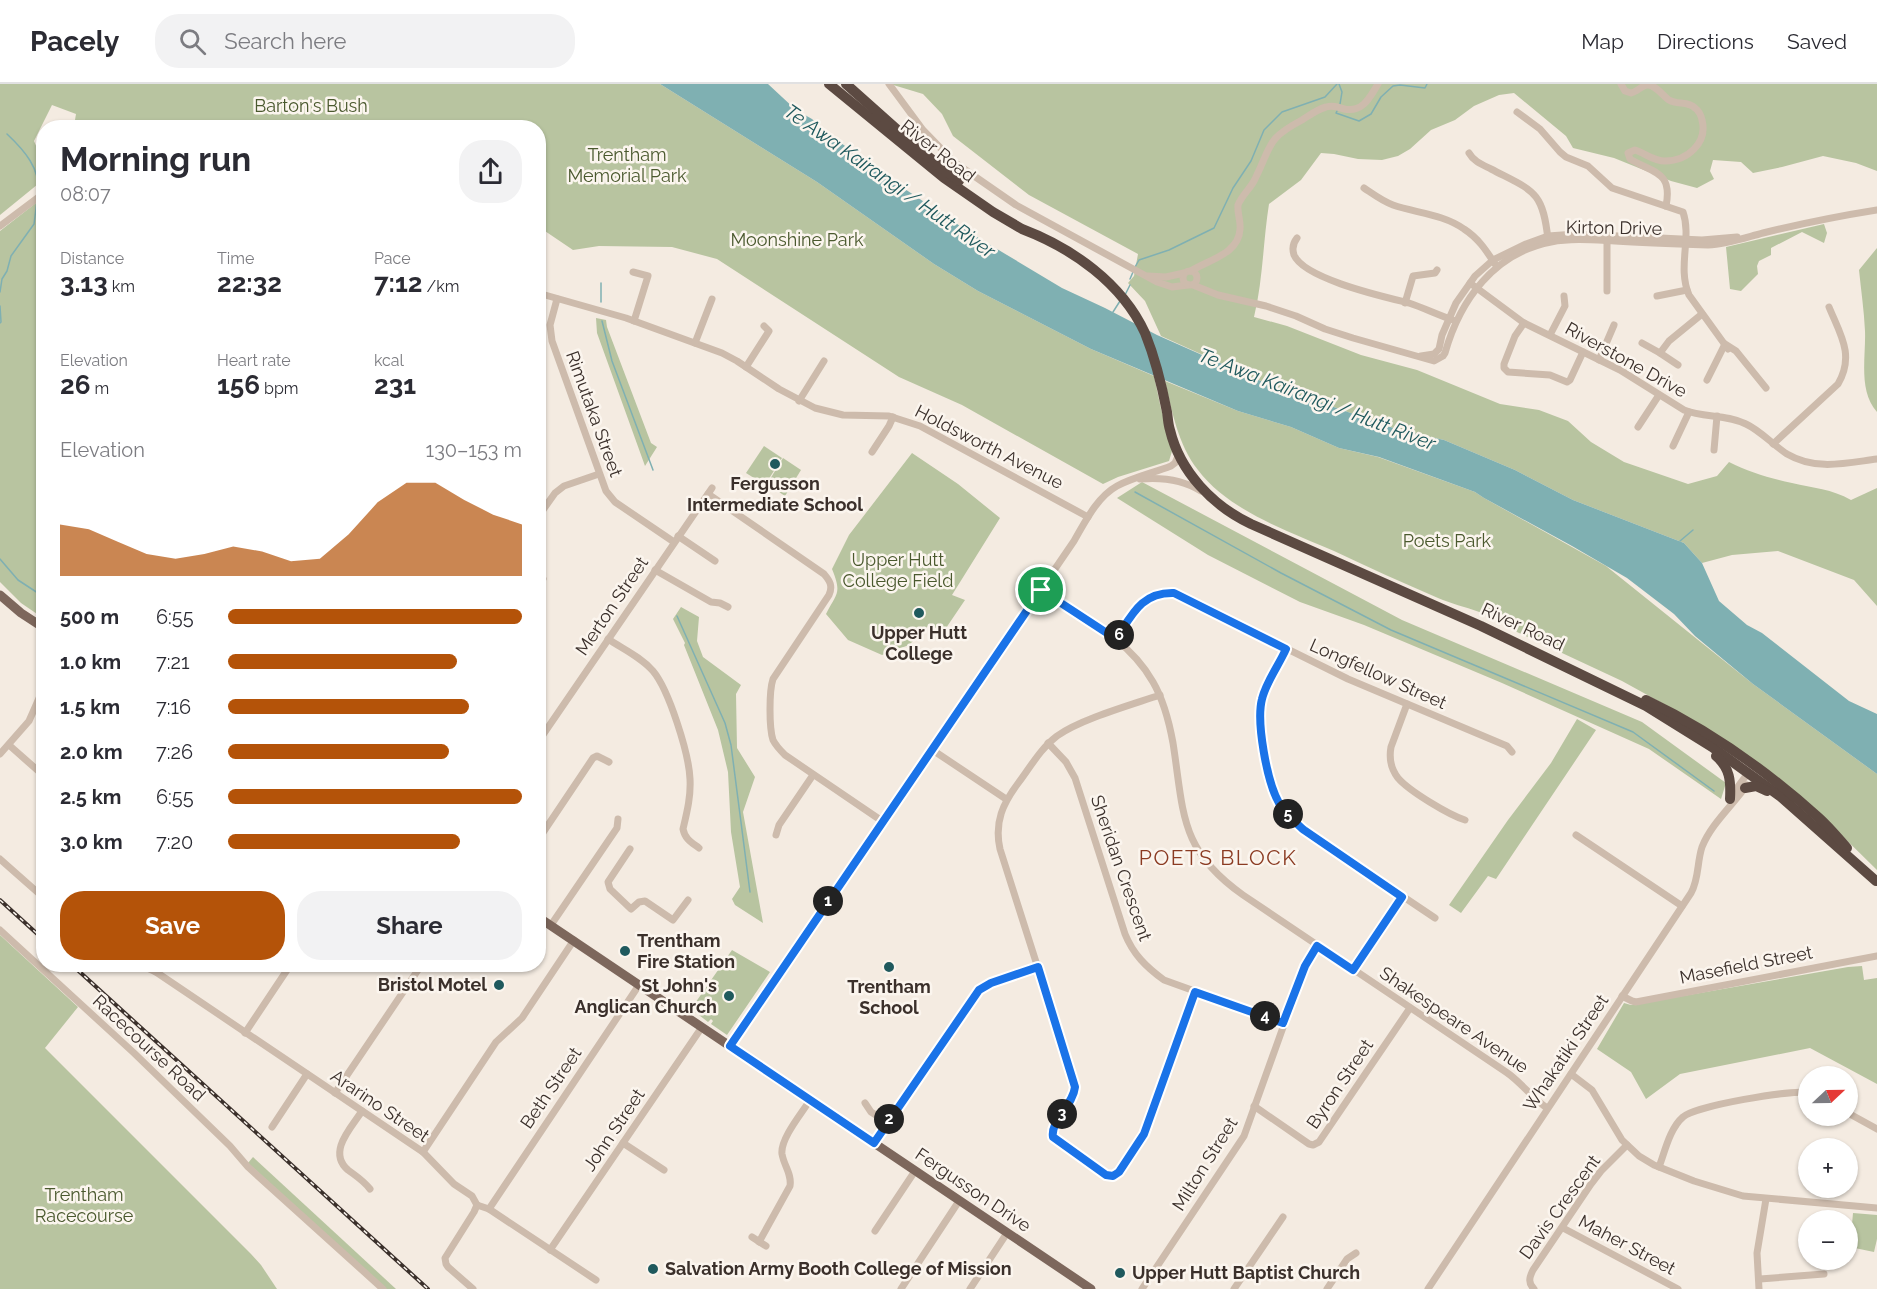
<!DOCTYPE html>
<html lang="en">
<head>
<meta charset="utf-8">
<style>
	:root { --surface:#fff; --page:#f2f2f3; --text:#2b2b33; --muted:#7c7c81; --line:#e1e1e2; --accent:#b45309 }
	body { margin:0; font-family:Raleway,sans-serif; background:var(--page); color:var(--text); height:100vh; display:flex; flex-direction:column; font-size:22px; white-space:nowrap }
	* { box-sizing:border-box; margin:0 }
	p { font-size:20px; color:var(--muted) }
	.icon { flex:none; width:33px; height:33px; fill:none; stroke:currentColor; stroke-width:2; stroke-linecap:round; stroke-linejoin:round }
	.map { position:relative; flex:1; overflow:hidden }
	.side { position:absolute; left:36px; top:36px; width:510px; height:852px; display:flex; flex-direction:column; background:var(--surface); border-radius:24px; box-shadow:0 2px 4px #0004 }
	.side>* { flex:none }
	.needle { width:39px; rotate:68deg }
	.tools { position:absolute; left:1798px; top:982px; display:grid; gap:12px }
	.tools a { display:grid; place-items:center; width:60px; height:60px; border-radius:50%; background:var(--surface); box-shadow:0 2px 4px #0004; font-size:30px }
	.pin { position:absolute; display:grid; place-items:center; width:51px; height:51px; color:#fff; margin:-26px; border:3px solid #fff; border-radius:50%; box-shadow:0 2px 6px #0007 }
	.km { position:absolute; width:30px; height:30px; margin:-15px; border-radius:50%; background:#222; color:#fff; font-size:16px; line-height:30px; text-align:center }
	.round { display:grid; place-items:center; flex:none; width:63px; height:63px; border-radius:24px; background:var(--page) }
	.overview { display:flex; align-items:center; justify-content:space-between; height:102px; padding:0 24px }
	h1 { font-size:33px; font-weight:700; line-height:45px }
	.metrics { display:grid; grid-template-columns:repeat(3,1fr); gap:9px; height:102px; padding:6px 24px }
	.metrics div { display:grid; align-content:center }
	.metrics b { font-size:26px; font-weight:700 }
	.metrics small { font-size:16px; font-weight:400 }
	.metrics p { font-size:16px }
	.chart { height:168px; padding:12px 24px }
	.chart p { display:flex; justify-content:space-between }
	.chart svg { width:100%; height:108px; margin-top:6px; fill:var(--accent); opacity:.7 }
	.action { display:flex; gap:12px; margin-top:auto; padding:12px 24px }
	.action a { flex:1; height:69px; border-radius:24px; background:var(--accent); color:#fff; font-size:24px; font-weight:700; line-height:69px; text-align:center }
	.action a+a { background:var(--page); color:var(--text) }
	ul { padding:0 24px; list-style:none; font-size:20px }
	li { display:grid; grid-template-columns:96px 72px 1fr; align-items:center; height:45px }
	li i { height:15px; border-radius:8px; background:var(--accent) }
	header { display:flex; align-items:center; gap:36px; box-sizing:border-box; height:84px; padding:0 30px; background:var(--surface); border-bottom:2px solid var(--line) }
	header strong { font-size:28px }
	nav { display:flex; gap:33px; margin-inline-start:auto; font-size:21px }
	.search { width:420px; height:54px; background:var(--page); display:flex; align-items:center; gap:15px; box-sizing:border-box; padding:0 21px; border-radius:24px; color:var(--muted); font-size:22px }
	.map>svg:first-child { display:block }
</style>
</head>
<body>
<header>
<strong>Pacely</strong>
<div class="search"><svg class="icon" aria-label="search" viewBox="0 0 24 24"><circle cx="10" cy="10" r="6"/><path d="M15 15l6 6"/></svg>Search here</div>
<nav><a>Map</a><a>Directions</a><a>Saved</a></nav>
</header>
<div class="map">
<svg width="1877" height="1205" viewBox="0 0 1877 1205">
	<rect width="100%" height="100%" fill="#f4ebe1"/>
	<g fill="#b8c4a0">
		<polygon points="0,0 660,0 817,98 934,180 978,207 1091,265 1154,292 1161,325 1173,364 1169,377 1118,393 1103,400 962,321 899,293 717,175 672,163 599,162 573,166 539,143 538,44 76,44 78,38 75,36 76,30 52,21 34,57 43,78 43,96 0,131"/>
		<path d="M890,0H1877V87L1856,79L1823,72L1782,83L1753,89L1741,78L1713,76L1710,87L1714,95L1697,104L1671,97L1614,74L1573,64L1566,52L1514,9L1499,11L1474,22L1455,36L1431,46L1410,65L1398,72L1382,76L1358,75L1334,70L1321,69L1301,96L1269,120C1263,158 1263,196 1254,233L1287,242L1361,271L1417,286L1500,320L1539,326L1568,337L1591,358L1624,378L1688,400L1717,392L1729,378C1749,388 1769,394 1792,399C1813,404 1832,405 1851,416L1877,404V522L1854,496L1778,467L1732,471L1702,479L1684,459L1573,416L1515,386L1444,356L1396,345L1263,298L1161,252L1145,217L1128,199L1134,192L1138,170L1029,111L953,52L942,30L923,10Z"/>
		<polygon points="41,115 44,115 43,534 21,519 0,498 0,147"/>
		<polygon points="1824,140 1827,149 1824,159 1802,148 1771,164 1771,171 1759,177 1757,182 1758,190 1741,207 1730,205 1726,163"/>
		<path d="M1877,164V328C1858,307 1866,273 1865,247C1864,226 1861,206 1859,186Z"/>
		<polygon points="596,234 606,236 607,243 651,359 657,363 645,382 597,249"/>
		<path d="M1165,297L1238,327L1291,343L1339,364L1378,373L1475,408L1484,414L1606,482L1753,600L1877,690V786L1819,729L1700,640L1622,597L1517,548C1494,528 1464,525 1438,514C1403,499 1368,483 1334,467C1288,447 1229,427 1198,386C1178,361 1172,327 1165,297Z"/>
		<polygon points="764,362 782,374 765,401 746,389"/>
		<path d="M912,369L958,400L1000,434L952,511L965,516L944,547L929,541L909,561L882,571L848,556L826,530C837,508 842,510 832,485L849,451Z"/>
		<polygon points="783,374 801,386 785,412 767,400"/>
		<polygon points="1142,398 1402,536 1642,638 1726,699 1721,715 1649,665 1502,599 1364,541 1300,518 1208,471 1117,414"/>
		<polygon points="681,523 699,533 697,557 703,573 741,601 736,610 737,664 755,693 743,728 763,839 735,821 732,815 740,803 731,748 728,688 718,646 684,561 685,559 673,535"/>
		<polygon points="1577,635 1596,646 1496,795 1488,792 1461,829 1449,821 1508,736 1551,679"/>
		<polygon points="0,851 78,923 45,964 251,1170 261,1181 277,1205 0,1205"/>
		<polygon points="732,866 770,888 727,951 711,940 713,937 711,935 708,938 691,925"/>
		<polygon points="1862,882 1864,896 1877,894 1877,1000 1810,964 1680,990 1646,1015 1631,988 1597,965 1624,919 1631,921 1848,883"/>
		<polygon points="253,1073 396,1205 384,1205 248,1079"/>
		<polygon points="1853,1129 1877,1131 1877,1155 1874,1168 1850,1163"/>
	</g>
	<polygon fill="#7fb0b2" points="660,0 768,0 796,26 812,35 829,50 884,91 972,150 1062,204 1105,224 1157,251 1263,298 1396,345 1444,356 1515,386 1573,416 1684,459 1702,479 1719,517 1747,541 1762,549 1849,617 1877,630 1877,690 1753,600 1695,552 1674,530 1627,494 1572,462 1484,414 1475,408 1379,373 1339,364 1291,343 1238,327 1091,265 978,207 934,180 817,98"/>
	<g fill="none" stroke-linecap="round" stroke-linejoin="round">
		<g stroke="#7fb0b2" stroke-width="1.5">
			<polyline points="1339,0 1342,8 1340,20"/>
			<polyline points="1337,27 1336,29 1359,37 1371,30 1381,13 1393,2 1400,1 1425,4 1427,0"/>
			<path d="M7,50C24,66 41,85 38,109"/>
			<polyline points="1135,183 1139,176 1169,166 1214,144 1233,104 1251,77 1264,46 1282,28 1325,13 1337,0"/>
			<polyline points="1130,195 1133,188"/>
			<polyline points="601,199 601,218"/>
			<polyline points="0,208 2,195 7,187 11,172 34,140 37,117"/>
			<polyline points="1125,211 1130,201"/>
			<polyline points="0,222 1,238 0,239"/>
			<polyline points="1113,228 1120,217"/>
			<polyline points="602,237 612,277 653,386"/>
			<polyline points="1135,408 1281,489 1391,546 1633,648 1714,707"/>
			<polyline points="1680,457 1693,446"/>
			<polyline points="0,475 18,496 44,513"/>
			<polyline points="677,532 725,639 731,661 750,808"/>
		</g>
		<g stroke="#cdbbac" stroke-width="7">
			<polyline points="889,0 923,46 954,78 1016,121 1157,198 1172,203 1188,201"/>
			<path d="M1621,0L1625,7L1631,9C1637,8 1641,2 1647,1C1655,0 1663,12 1669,16C1677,21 1688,17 1695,24C1699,27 1701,31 1702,36C1708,59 1687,77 1665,77C1653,77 1645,69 1635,66L1628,69L1630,75C1653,89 1673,87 1666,122"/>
			<path d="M1517,28L1540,45L1560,68L1566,73L1588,82L1612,104L1683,128C1692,154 1677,183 1689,211L1728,265"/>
			<path d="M1469,69C1474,78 1483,81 1491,85C1533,107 1543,106 1548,156"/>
			<path d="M1364,104C1373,110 1382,117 1393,121C1416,129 1443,130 1464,145C1478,154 1486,166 1495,180"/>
			<polyline points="0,142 44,109"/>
			<path d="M1297,154C1293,159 1292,165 1294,171C1304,195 1385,213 1409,219C1424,224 1438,231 1453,236"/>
			<polyline points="1607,157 1607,207"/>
			<circle cx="1190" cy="194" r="7"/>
			<path d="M1191,187C1208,176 1239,170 1240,145C1241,137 1237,129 1238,121C1242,111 1251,104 1255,95C1272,61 1266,55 1302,36C1310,31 1318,25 1326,23C1333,21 1338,23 1344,25C1363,29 1370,13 1378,0"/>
			<polyline points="633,188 648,192 634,237"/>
			<polyline points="1148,192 1166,193 1184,189"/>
			<path d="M1470,199L1524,239L1620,286L1684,326C1704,334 1726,330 1746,340C1761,347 1773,361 1787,370C1816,387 1846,379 1877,375"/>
			<path d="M1193,201L1218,211L1266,222L1296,232L1325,245L1353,254L1434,277L1443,272L1445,269C1460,216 1494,169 1551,158C1572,154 1594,156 1615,157C1646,159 1677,160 1708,161C1727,160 1744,154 1763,149C1800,140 1839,132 1877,126"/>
			<polyline points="538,209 626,234 722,269 737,277 779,305 815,324 843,331 889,332 920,342 1088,433"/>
			<polyline points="1657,212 1687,206"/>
			<polyline points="557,215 550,241 552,257 606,407 615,418 674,458"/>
			<polyline points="1405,219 1413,192 1435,189 1437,186"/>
			<polyline points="1524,239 1515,252 1504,280 1504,284 1508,288 1550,291 1567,298 1570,296 1583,268"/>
			<polyline points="1550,251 1565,222 1564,212"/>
			<polyline points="695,259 712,215"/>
			<polyline points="1642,259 1660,269 1669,257 1702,230"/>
			<polyline points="1660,269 1678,281"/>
			<polyline points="1421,272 1434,270 1439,265 1442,251 1456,219 1475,192 1493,176 1526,160 1548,152 1576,150 1702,156 1737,153"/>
			<polyline points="1599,276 1614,241"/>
			<polyline points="746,283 769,247 764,242"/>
			<polyline points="1707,296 1725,260 1736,267 1766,304"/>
			<polyline points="799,317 824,277"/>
			<polyline points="1638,343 1659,311"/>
			<path d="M1773,360L1838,300C1855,271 1840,250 1829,223"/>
			<polyline points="1673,362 1689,328"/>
			<polyline points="1714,366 1717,332"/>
			<polyline points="872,368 889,342 893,333"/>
			<path d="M1140,395C1162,393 1182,395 1201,407"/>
			<path d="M708,410L824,490C830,497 833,502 829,511L773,595C769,607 769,644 773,656C776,662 780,666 785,671L882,737"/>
			<polyline points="538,433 555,409 564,402 599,390"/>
			<polyline points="678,452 715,477"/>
			<polyline points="655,486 711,518 720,519 728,523"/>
			<polyline points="538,492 543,495"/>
			<path d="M1041,506C1081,532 1128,554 1153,598C1164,617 1169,637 1173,659C1184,729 1179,766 1243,811L1506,988C1521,998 1532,1014 1547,1024"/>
			<path d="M608,555C623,565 641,573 653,587C669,606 689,670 690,695C691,712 687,728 683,745C685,755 691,758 699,764"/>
			<path d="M1116,555C1132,531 1141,508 1174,509L1348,595L1507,662L1512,668"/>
			<path d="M1286,565C1278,581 1266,598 1262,615C1256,638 1267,698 1279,719C1285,729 1295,738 1304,746L1435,834"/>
			<path d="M1160,611C1131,621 1081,635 1057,652C1041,664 1031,682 1019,698C1003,719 994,738 1000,765L1073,994L1074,1011L1052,1047L1054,1056L1106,1091L1113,1092L1119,1088L1144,1050L1195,908"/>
			<path d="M1407,620L1391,663C1389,674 1391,685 1398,694C1409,707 1449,731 1465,736"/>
			<polyline points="538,658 712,404"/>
			<path d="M1048,659L1066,678L1075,694L1125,850C1133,870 1146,883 1164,896L1283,939"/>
			<polyline points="9,661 44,692"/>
			<polyline points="931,665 1006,715"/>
			<polyline points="0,670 29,637 44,603"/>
			<polyline points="1731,712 1745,693 1750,690"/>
			<polyline points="776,751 779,741 813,691"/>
			<polyline points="1576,751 1682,822"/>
			<polyline points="538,756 593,674 597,672 609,678"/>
			<polyline points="630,765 608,798 610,805 631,825 639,818 645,817 673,836 688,816"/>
			<polyline points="0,775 44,814"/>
			<polyline points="551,841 617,744 618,735"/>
			<polyline points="0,846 134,969 230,1062 248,1083 383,1205"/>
			<polyline points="139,880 156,888 423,1068 454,1100 472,1112 477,1121"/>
			<polyline points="1354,886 1402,813"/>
			<polyline points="156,888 161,880"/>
			<polyline points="1622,912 1632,917 1636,918 1877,872"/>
			<polyline points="245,949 291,880"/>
			<path d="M730,961L1074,457C1085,438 1097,413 1117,402C1134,393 1153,389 1171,382L1175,379L1179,370"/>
			<polyline points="1571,990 1592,1006 1622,1056 1639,1072 1654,1081 1694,1097 1743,1112 1877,1124"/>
			<polyline points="335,1009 422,880"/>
			<polyline points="865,1019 871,1028 887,1038"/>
			<polyline points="1254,1022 1309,1060 1313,1061 1319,1058 1410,924"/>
			<path d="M362,1027C351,1044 327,1068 348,1086C356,1092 363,1096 370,1105"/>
			<polyline points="1848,1029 1877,1045"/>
			<polyline points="272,1043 307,990"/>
			<polyline points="623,1059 664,1086"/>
			<polyline points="874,1059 979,907 991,899 1038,883"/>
			<polyline points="423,1068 496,958 522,934 574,856"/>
			<path d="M1659,1083C1665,1067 1670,1044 1683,1033C1694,1022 1793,1005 1809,1009"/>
			<polyline points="477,1121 489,1125 596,1196"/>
			<polyline points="489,1125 639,901"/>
			<polyline points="1563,1144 1678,1205"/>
			<polyline points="875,1147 915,1087"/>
			<polyline points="752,1153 766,1162"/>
			<path d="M759,1158L790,1102C792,1090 784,1082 782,1070C780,1055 802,1029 810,1016"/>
			<polyline points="550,1166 702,943"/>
			<polyline points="1760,1195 1824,1190"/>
			<polyline points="473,1205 448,1183 446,1180 445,1174 474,1128 477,1121"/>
			<polyline points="901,1205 959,1117"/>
			<polyline points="970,1205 1007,1149"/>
			<polyline points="1142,1205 1244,1052 1305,882 1317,862"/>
			<polyline points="1234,1205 1283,1133"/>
			<polyline points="1327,1205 1347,1175 1356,1169"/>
			<path d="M1428,1205L1691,809C1699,795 1697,778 1702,763C1711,740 1733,721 1747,701"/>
			<path d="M1534,1205C1528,1199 1529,1194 1533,1186L1591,1100L1601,1087L1627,1061"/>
			<polyline points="1759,1205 1757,1169 1766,1115"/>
		</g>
		<g stroke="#7d675c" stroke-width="9">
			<polyline points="0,511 21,529 44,544"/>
			<polyline points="538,833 1091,1205"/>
		</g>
		<g stroke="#5c4a42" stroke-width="10">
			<path d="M829,0L944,94L993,128L1022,145C1072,164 1122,199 1145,249C1155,274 1162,302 1167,328C1168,334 1168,340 1170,346C1180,388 1213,422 1251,440L1481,542L1646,622L1712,663L1781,713L1876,797"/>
			<polyline points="846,0 920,66 959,97"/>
			<path d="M1646,616C1709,646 1767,687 1819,734C1829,743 1838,754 1847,764"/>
			<path d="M1716,672C1730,684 1731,697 1730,715"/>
			<polyline points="1745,704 1756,702 1767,707"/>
		</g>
		<g stroke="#3b302b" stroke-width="4">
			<g id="rail">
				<polyline points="0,816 44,856"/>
				<polyline points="71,880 428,1205"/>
			</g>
		</g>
		<use href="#rail" stroke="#fbf5ee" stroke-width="1.5" stroke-dasharray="4.5" stroke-linecap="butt"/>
	</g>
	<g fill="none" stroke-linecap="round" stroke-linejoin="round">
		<g stroke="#fff" stroke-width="12">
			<path id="route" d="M1041,506L1116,555C1132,531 1141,508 1174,509L1286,565C1279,581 1266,598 1262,615C1256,638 1267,698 1279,719C1285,730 1295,738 1304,746L1402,813L1353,886L1317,862L1305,882L1283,939L1195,908L1144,1050L1119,1088L1113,1092L1106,1091L1053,1053C1050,1037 1073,1022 1075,1003L1038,883L991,899L979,906L874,1059L730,962Z"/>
		</g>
		<use href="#route" stroke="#1a73e8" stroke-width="8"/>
	</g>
	<g fill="#1f595d" stroke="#fbf5ee" stroke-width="2">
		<circle cx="775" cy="380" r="6"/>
		<circle cx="919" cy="529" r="6"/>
		<circle cx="625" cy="867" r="6"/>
		<circle cx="889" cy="883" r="6"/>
		<circle cx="499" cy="901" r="6"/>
		<circle cx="729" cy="912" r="6"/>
		<circle cx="653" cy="1185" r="6"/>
		<circle cx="1120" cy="1189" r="6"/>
	</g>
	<g text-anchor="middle" stroke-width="5" stroke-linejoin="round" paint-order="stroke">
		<g font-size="18" fill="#4a592e" stroke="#fbf5ee">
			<text x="311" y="28">Barton's Bush</text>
			<text x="627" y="77">Trentham<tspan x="627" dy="21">Memorial Park</tspan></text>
			<text x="797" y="162">Moonshine Park</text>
			<text x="1447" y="463">Poets Park</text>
			<text x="898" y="482">Upper Hutt<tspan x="898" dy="21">College Field</tspan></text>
			<text x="84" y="1117">Trentham<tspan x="84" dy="21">Racecourse</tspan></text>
		</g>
		<g font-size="18" fill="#3b302b" stroke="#fbf5ee">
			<text transform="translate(938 67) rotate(38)" y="6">River Road</text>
			<text transform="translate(1614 144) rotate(1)" y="6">Kirton Drive</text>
			<text transform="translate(1626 276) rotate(29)" y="6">Riverstone Drive</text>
			<text transform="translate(594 330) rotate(70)" y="6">Rimutaka Street</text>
			<text transform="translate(989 363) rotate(27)" y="6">Holdsworth Avenue</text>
			<text transform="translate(612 522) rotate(-56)" y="6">Merton Street</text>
			<text transform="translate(1523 543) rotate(25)" y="6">River Road</text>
			<text transform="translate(1378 590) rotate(24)" y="6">Longfellow Street</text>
			<text transform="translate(1121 784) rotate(71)" y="6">Sheridan Crescent</text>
			<text transform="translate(1746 881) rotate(-11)" y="6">Masefield Street</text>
			<text transform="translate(1454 936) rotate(34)" y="6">Shakespeare Avenue</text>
			<text transform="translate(149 964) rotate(43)" y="6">Racecourse Road</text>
			<text transform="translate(1566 969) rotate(-56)" y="6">Whakatiki Street</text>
			<text transform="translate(1340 1000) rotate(-56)" y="6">Byron Street</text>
			<text transform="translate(551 1004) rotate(-56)" y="6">Beth Street</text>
			<text transform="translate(380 1022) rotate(34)" y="6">Ararino Street</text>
			<text transform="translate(614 1046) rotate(-56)" y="6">John Street</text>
			<text transform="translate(1205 1080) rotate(-58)" y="6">Milton Street</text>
			<text transform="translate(973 1106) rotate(34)" y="6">Fergusson Drive</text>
			<text transform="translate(1560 1123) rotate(-54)" y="6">Davis Crescent</text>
			<text transform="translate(1627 1161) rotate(28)" y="6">Maher Street</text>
		</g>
		<g font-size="18" font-weight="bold" fill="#3b302b" stroke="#fbf5ee">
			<text x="775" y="406">Fergusson<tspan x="775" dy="21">Intermediate School</tspan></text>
			<text x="919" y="555">Upper Hutt<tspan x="919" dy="21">College</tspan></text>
			<text x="637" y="863" text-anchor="start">Trentham<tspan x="637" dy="21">Fire Station</tspan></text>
			<text x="487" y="907" text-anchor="end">Bristol Motel</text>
			<text x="717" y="908" text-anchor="end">St John's<tspan x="717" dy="21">Anglican Church</tspan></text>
			<text x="889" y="909">Trentham<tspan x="889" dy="21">School</tspan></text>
			<text x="665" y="1191" text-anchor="start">Salvation Army Booth College of Mission</text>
			<text x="1132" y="1195" text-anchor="start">Upper Hutt Baptist Church</text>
		</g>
		<g font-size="20" font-style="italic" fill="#1f595d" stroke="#fbf5ee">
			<text transform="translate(890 97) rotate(35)" y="7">Te Awa Kairangi / Hutt River</text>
			<text transform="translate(1317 315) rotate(21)" y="7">Te Awa Kairangi / Hutt River</text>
		</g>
		<g font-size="21" letter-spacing="1.5" fill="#8b3b22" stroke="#fbf5ee">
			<text x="1218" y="781">POETS BLOCK</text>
		</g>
	</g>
</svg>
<div class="tools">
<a><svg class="needle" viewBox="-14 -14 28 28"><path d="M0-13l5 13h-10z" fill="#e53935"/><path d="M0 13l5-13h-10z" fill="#7c7c81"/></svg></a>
<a>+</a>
<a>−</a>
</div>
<div class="pin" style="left:1041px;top:506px;background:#1e9e55"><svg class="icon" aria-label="arrive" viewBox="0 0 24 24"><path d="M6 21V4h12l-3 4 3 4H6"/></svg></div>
<b class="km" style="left:828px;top:817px">1</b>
<b class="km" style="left:889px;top:1035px">2</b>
<b class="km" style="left:1062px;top:1030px">3</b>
<b class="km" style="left:1265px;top:932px">4</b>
<b class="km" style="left:1288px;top:730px">5</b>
<b class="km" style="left:1119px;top:551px">6</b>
<section class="side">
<div class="overview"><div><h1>Morning run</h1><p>08:07</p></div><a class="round"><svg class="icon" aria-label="share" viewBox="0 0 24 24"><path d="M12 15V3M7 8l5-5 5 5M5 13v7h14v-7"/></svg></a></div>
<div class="metrics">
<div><p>Distance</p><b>3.13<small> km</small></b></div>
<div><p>Time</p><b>22:32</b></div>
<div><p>Pace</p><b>7:12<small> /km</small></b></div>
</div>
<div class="metrics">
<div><p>Elevation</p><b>26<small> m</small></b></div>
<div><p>Heart rate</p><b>156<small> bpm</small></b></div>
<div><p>kcal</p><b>231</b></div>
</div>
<div class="chart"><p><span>Elevation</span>130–153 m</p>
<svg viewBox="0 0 160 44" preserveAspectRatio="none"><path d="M0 44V23L10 25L20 30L30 35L40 37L50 35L60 32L70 34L80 38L90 37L100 27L110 14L120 6L130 6L140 13L150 19L160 23V44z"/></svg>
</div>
<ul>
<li><b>500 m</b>6:55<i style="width:100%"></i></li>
<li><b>1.0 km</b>7:21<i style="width:78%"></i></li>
<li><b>1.5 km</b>7:16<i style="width:82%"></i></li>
<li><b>2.0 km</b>7:26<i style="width:75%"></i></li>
<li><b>2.5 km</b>6:55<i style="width:100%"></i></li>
<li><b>3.0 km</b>7:20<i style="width:79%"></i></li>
</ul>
<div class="action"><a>Save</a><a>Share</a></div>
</section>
</div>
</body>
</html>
